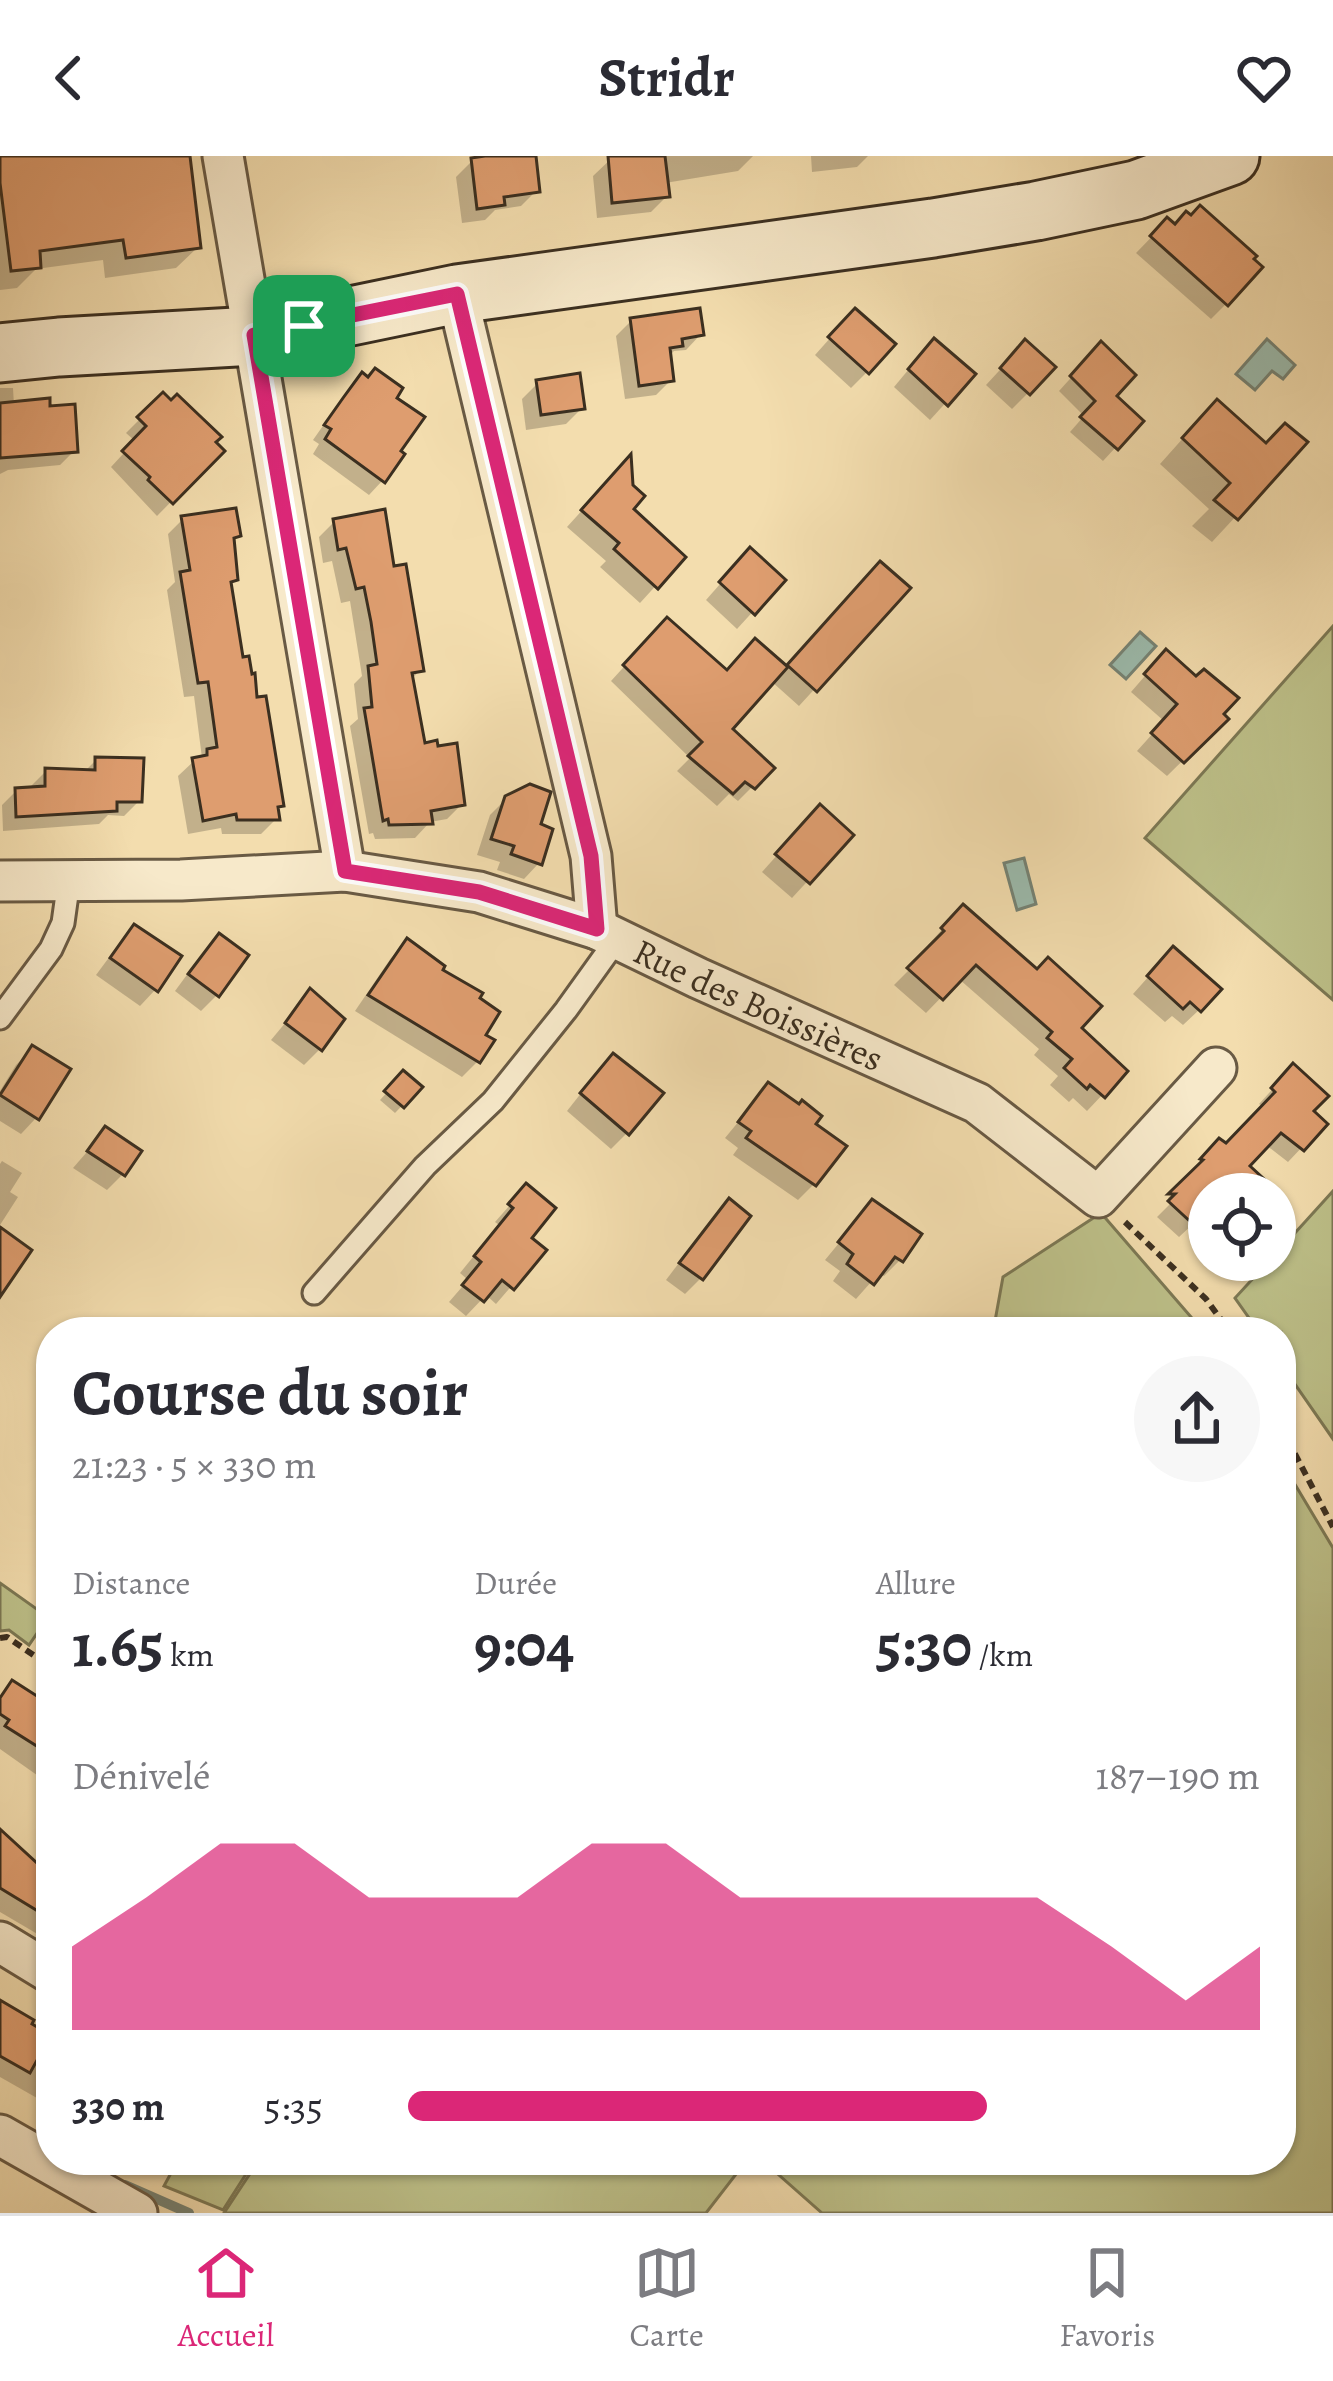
<!DOCTYPE html>
<html lang="fr">
<head>
<meta charset="utf-8">
<style>
	:root { --surface:#fff; --page:#f7f7f7; --text:#2b2b33; --muted:#7c7c81; --line:#e1e1e2; --accent:#db2777 }
	body { margin:0; font-family:Alegreya,serif; background:var(--page); color:var(--text); height:100vh; display:flex; flex-direction:column; font-size:45px; white-space:nowrap }
	* { box-sizing:border-box; margin:0 }
	p { font-size:39px; color:var(--muted) }
	.icon { flex:none; width:66px; height:66px; fill:none; stroke:currentColor; stroke-width:2; stroke-linecap:round; stroke-linejoin:round }
	.map { position:relative; flex:1; overflow:hidden }
	.details { position:absolute; left:36px; top:1161px; width:1260px; height:858px; display:flex; flex-direction:column; background:var(--surface); border-radius:48px; box-shadow:0 3px 9px #0004 }
	.details>* { flex:none }
	.fabs { position:absolute; left:1188px; top:1017px; display:grid; gap:24px }
	.fabs a { display:grid; place-items:center; width:108px; height:108px; border-radius:50%; background:var(--surface); box-shadow:0 3px 9px #0004; font-size:60px }
	.pin { position:absolute; display:grid; place-items:center; width:102px; height:102px; color:#fff; margin:-51px; border-radius:24px; box-shadow:0 6px 18px #0006 }
	.round { display:grid; place-items:center; flex:none; width:126px; height:126px; border-radius:63px; background:var(--page) }
	.headline { display:flex; align-items:center; justify-content:space-between; height:204px; padding:0 36px }
	h1 { font-size:66px; font-weight:700; line-height:90px }
	.metrics { display:grid; grid-template-columns:repeat(3,1fr); gap:18px; height:204px; padding:12px 36px }
	.metrics div { display:grid; align-content:center }
	.metrics b { font-size:60px; font-weight:700 }
	.metrics small { font-size:33px; font-weight:400 }
	.metrics p { font-size:33px }
	.chart { height:336px; padding:24px 36px }
	.chart p { display:flex; justify-content:space-between }
	.chart svg { width:100%; height:216px; margin-top:12px; fill:var(--accent); opacity:.7 }
	ul { padding:0 36px; list-style:none; font-size:39px }
	li { display:grid; grid-template-columns:192px 144px 1fr; align-items:center; height:90px }
	li i { height:30px; border-radius:15px; background:var(--accent) }
	header { display:flex; justify-content:space-between; align-items:center; height:156px; padding:0 36px; background:var(--surface); font-size:54px; font-weight:700 }
	.tab-bar { display:flex; justify-content:space-around; align-items:center; height:168px; border-top:3px solid var(--line); background:var(--surface); font-size:33px; color:var(--muted) }
	.tab-bar a { display:grid; justify-items:center; gap:6px }
	.tab-bar .current { color:var(--accent) }
	.map>svg:first-child { display:block }
</style>
</head>
<body>
<header><svg class="icon" aria-label="back" viewBox="0 0 24 24"><path d="M15 5l-7 7 7 7"/></svg>Stridr<svg class="icon" aria-label="heart" viewBox="0 0 24 24"><path d="M12 20l-8-8c-3-5 5-10 8-4 3-6 11-1 8 4z"/></svg></header>
<div class="map">
<svg width="1333" height="2057" viewBox="0 0 1333 2057">
	<rect width="100%" height="100%" fill="#f3ddae"/>
	<filter id="stains"><feTurbulence type="fractalNoise" baseFrequency=".00167" numOctaves="4"/><feColorMatrix values="0 0 0 0 .2 0 0 0 0 .09 0 0 0 0 .02 0 0 0 .5 -.17"/></filter>
	<radialGradient id="worn" r=".72"><stop offset=".6" stop-color="#630" stop-opacity="0"/><stop offset="1" stop-color="#630" stop-opacity=".3"/></radialGradient>
	<g fill="#bdc089" stroke="#7c7854" stroke-width="3">
		<polygon points="1333,470 1333,844 1145,682"/>
		<polygon points="1333,1035 1333,1283 1281,1208 1281,1176 1259,1176 1235,1142 1270,1104 1275,1104 1275,1099"/>
		<polygon points="1101,1057 1204,1176 993,1176 1003,1121"/>
		<polygon points="1281,1305 1333,1392 1333,2057 822,2057 762,2004 1281,2004"/>
		<polygon points="0,1427 48,1461 29,1489 9,1474 0,1475"/>
		<polygon points="178,2004 255,2004 223,2054 164,2030"/>
		<polygon points="259,2004 747,2004 706,2057 224,2057"/>
	</g>
	<g fill="#9bbbad" stroke="#758375" stroke-width="3">
		<polygon points="1267,183 1295,209 1283,223 1272,215 1255,234 1236,218"/>
		<polygon points="1140,476 1156,490 1126,523 1110,509"/>
		<polygon points="1024,702 1036,748 1017,754 1004,707"/>
	</g>
	<g fill="#0003">
		<polygon points="0,0 188,0 198,91 176,112 105,122 103,104 36,113 17,132 0,134"/>
		<polygon points="508,0 533,0 537,34 521,50 495,54 485,64 462,67 456,21 472,5"/>
		<polygon points="614,0 753,0 738,15 665,27 667,40 651,56 597,62 593,20"/>
		<polygon points="811,0 868,0 857,11 812,16"/>
		<polygon points="1167,65 1226,148 1211,163 1136,97"/>
		<polygon points="631,165 701,178 686,194 674,195 668,201 671,224 656,239 625,243 616,180"/>
		<polygon points="840,171 867,216 851,232 815,199"/>
		<polygon points="919,201 972,218 930,264 894,231"/>
		<polygon points="1010,203 1028,237 1012,253 986,229"/>
		<polygon points="1088,203 1113,240 1140,265 1103,305 1070,276 1084,260 1059,235"/>
		<polygon points="362,220 393,242 382,325 369,339 313,298 319,288 313,284 348,234"/>
		<polygon points="538,227 582,252 566,268 526,274 522,243"/>
		<polygon points="0,232 13,232 14,249 75,294 60,309 8,314 0,318"/>
		<polygon points="163,240 221,295 157,360 111,311 135,285 126,277"/>
		<polygon points="1193,271 1265,291 1304,287 1212,386 1192,370 1209,353 1160,308"/>
		<polygon points="615,318 629,353 682,401 640,447 600,411 606,405 567,371"/>
		<polygon points="183,363 238,379 232,385 235,423 228,429 240,504 281,649 275,654 276,663 261,678 222,678 221,672 188,678 178,620 194,605 202,602 194,540 184,541 167,434 175,426 168,378"/>
		<polygon points="334,366 392,413 420,514 411,524 422,590 436,594 462,648 447,663 430,666 415,682 375,683 373,677 369,678 350,570 358,563 354,528 362,520 350,445 341,447 332,405 323,407 319,381"/>
		<polygon points="735,411 782,424 737,473 706,444"/>
		<polygon points="865,425 907,432 799,550 771,525 728,573 771,612 738,645 729,638 717,650 677,615 690,602 611,525 653,479 727,517 786,513"/>
		<polygon points="1151,513 1225,563 1167,620 1137,595 1164,565 1131,536"/>
		<polygon points="96,604 139,645 124,660 108,659 99,668 3,675 2,649 16,635 32,634 31,630 46,615 84,616"/>
		<polygon points="507,642 537,670 539,707 524,723 497,714 500,706 477,699 490,659"/>
		<polygon points="805,668 850,679 792,742 762,716"/>
		<polygon points="948,767 1124,916 1087,955 1073,942 1069,946 1050,929 1058,920 1034,899 1039,893 959,823 926,857 894,829 931,792 928,789"/>
		<polygon points="135,772 155,834 140,850 96,819 119,788"/>
		<polygon points="219,781 217,839 201,855 175,835 203,797"/>
		<polygon points="407,786 439,815 482,880 478,905 462,921 355,855 391,802"/>
		<polygon points="1158,810 1199,854 1183,869 1172,860 1165,866 1133,838"/>
		<polygon points="311,836 320,893 304,909 271,884"/>
		<polygon points="32,893 67,914 36,962 21,978 0,965 0,935 16,909"/>
		<polygon points="597,917 627,977 611,993 567,955"/>
		<polygon points="404,918 419,932 395,957 380,944"/>
		<polygon points="1280,925 1324,968 1288,1006 1266,989 1246,1010 1267,1038 1209,1038 1209,1062 1200,1071 1194,1067 1179,1081 1157,1061 1172,1046 1168,1042 1192,1019 1189,1018 1206,999 1226,991 1264,951 1259,948"/>
		<polygon points="768,930 812,969 814,1028 798,1044 733,999 738,992 725,982"/>
		<polygon points="106,974 123,1018 107,1034 73,1012"/>
		<polygon points="2,1005 22,1017 10,1036 18,1041 0,1069 0,1008"/>
		<polygon points="526,1031 527,1083 542,1095 496,1148 486,1139 466,1160 449,1146 468,1124 460,1117 499,1069 495,1066"/>
		<polygon points="729,1046 701,1122 685,1138 666,1124 713,1062"/>
		<polygon points="872,1047 900,1104 884,1120 879,1117 856,1143 833,1125 840,1115 825,1104"/>
		<polygon points="12,1528 51,1552 51,1629 0,1593 0,1540"/>
		<polygon points="0,1679 51,1724 51,1786 0,1756"/>
		<polygon points="0,1848 51,1882 51,1950 0,1921"/>
	</g>
	<g fill="none" stroke-linecap="round" stroke-linejoin="round">
		<polyline stroke="#758375" stroke-width="10" points="125,2029 189,2057"/>
	</g>
	<g fill="#de9d6f" stroke="#3b2f20" stroke-width="3">
		<polygon points="0,0 190,0 201,92 126,102 123,84 40,95 41,112 11,115 0,27"/>
		<polygon points="485,0 536,0 540,36 504,41 505,49 477,53 471,2"/>
		<polygon points="608,0 665,0 670,41 612,47"/>
		<polygon points="1200,49 1257,100 1254,103 1263,111 1228,150 1150,80 1167,61 1175,68 1186,55 1191,59"/>
		<polygon points="700,152 704,179 682,183 683,190 670,192 674,225 639,230 630,162"/>
		<polygon points="855,152 896,188 869,218 828,181"/>
		<polygon points="934,182 976,218 948,250 908,213"/>
		<polygon points="1025,183 1056,211 1030,239 1000,212"/>
		<polygon points="1101,185 1136,219 1117,240 1144,265 1118,294 1080,261 1095,245 1070,220"/>
		<polygon points="375,212 403,232 397,242 425,261 401,295 405,298 385,327 325,283 331,273 324,269 343,242 362,216 368,221"/>
		<polygon points="580,217 585,253 541,259 536,224"/>
		<polygon points="163,236 171,244 177,238 200,260 222,281 216,286 225,295 173,348 148,324 150,321 122,295 146,270 137,261"/>
		<polygon points="50,242 50,250 75,248 78,296 0,302 0,247"/>
		<polygon points="1217,243 1266,287 1285,267 1308,286 1238,364 1214,344 1230,327 1182,282"/>
		<polygon points="631,298 633,329 645,340 634,353 686,401 658,433 614,393 619,387 581,354"/>
		<polygon points="236,352 241,380 234,382 238,424 231,426 243,501 249,500 252,518 255,517 257,541 266,540 284,650 278,651 280,664 237,664 236,658 203,665 192,602 207,599 207,593 217,591 208,526 198,527 180,416 190,414 181,360"/>
		<polygon points="385,353 394,410 406,408 413,450 424,515 412,517 425,587 437,584 438,590 457,587 465,649 431,655 433,668 389,669 388,663 383,665 364,552 372,551 368,510 377,508 371,466 364,431 356,433 346,392 338,394 333,363"/>
		<polygon points="750,391 786,424 755,459 719,426"/>
		<polygon points="880,405 911,432 817,536 787,509"/>
		<polygon points="667,461 727,514 755,482 788,511 733,573 775,612 755,633 745,626 733,638 688,600 702,586 623,509"/>
		<polygon points="1166,493 1196,520 1204,513 1239,542 1224,558 1229,563 1184,607 1151,577 1177,548 1144,518"/>
		<polygon points="95,601 144,602 142,646 117,646 117,655 16,661 15,632 45,630 45,612 95,614"/>
		<polygon points="530,628 551,636 541,668 553,673 542,709 511,698 514,690 491,683 505,640"/>
		<polygon points="820,648 854,679 810,728 775,698"/>
		<polygon points="963,748 1037,813 1048,801 1102,850 1082,872 1128,915 1105,942 1090,929 1087,933 1064,912 1072,903 1047,882 1052,876 976,809 943,844 907,812 944,775 941,772"/>
		<polygon points="134,768 182,800 158,836 110,802"/>
		<polygon points="219,777 249,799 219,841 188,818"/>
		<polygon points="407,782 445,810 443,814 483,837 480,842 500,856 486,879 495,884 480,907 368,839"/>
		<polygon points="1173,790 1222,833 1201,856 1190,846 1183,853 1147,820"/>
		<polygon points="310,832 345,863 322,895 285,867"/>
		<polygon points="32,889 71,913 39,964 0,939"/>
		<polygon points="613,897 664,937 629,979 580,937"/>
		<polygon points="1293,907 1329,940 1314,955 1328,968 1304,995 1281,977 1250,1010 1275,1033 1271,1038 1261,1038 1237,1024 1225,1038 1209,1038 1209,1055 1195,1070 1168,1045 1175,1038 1168,1038 1203,1004 1200,1003 1219,982 1226,987 1275,936 1271,932"/>
		<polygon points="403,914 423,931 404,952 384,935"/>
		<polygon points="768,926 799,948 802,944 822,960 816,968 847,990 816,1030 746,982 751,975 738,966"/>
		<polygon points="105,970 142,995 125,1020 87,995"/>
		<polygon points="526,1027 556,1052 532,1082 547,1094 514,1134 502,1124 484,1146 462,1129 481,1106 474,1100 513,1052 508,1048"/>
		<polygon points="729,1042 751,1060 703,1124 679,1107"/>
		<polygon points="872,1043 922,1078 903,1106 895,1101 874,1129 847,1108 853,1098 838,1086"/>
		<polygon points="0,1071 32,1094 0,1141"/>
		<polygon points="12,1524 51,1549 51,1599 5,1570 9,1564 0,1558 0,1542"/>
		<polygon points="0,1673 51,1720 51,1763 0,1732"/>
		<polygon points="0,1844 34,1864 32,1868 51,1879 30,1917 0,1900"/>
	</g>
	<g fill="none" stroke-linecap="round" stroke-linejoin="round">
		<g stroke="#695a44" stroke-width="27">
			<g id="lane">
				<polyline points="0,862 51,793 63,767 69,724"/>
				<polyline points="314,1137 425,1010 493,945 566,854 617,783"/>
			</g>
		</g>
		<g stroke="#695a44" stroke-width="45">
			<g id="street">
				<polyline points="223,0 345,715"/>
				<polyline points="457,138 591,700 597,773"/>
				<path id="s1" d="M0,725L181,724L345,715L479,736L597,773L698,822L977,947L1098,1041L1216,912"/>
				<polyline points="0,1786 51,1817"/>
				<polyline points="0,1979 137,2057"/>
			</g>
		</g>
		<g stroke="#3b2f20" stroke-width="63">
			<polyline id="secondary" points="0,197 59,191 254,180 457,138 933,72 1036,55 1136,34 1230,0"/>
		</g>
		<g stroke="#3b2f20" stroke-width="6" stroke-dasharray="9 6" stroke-linecap="butt">
			<polyline points="1125,1066 1206,1143 1230,1176"/>
			<polyline points="1281,1271 1333,1371"/>
			<polyline points="0,1482 7,1481 51,1511"/>
		</g>
		<use href="#lane" stroke="#f7e9ca" stroke-width="21"/>
		<use href="#street" stroke="#f7e9ca" stroke-width="39"/>
		<use href="#secondary" stroke="#f7e9ca" stroke-width="57"/>
	</g>
	<g fill="none" stroke-linecap="round" stroke-linejoin="round">
		<g stroke="#fff" stroke-width="24">
			<polygon id="route" points="457,138 591,700 597,773 479,736 345,715 254,179"/>
		</g>
		<use href="#route" stroke="#db2777" stroke-width="15"/>
	</g>
	<g text-anchor="middle" stroke-width="12" stroke-linejoin="round" paint-order="stroke">
		<g font-size="36" fill="#3b2f20" stroke="#f7e9ca">
			<text dy="13" stroke="none"><textPath href="#s1" startOffset="783">Rue des Boissières</textPath></text>
		</g>
	</g>
	<rect width="100%" height="100%" filter="url(#stains)"/>
	<rect width="100%" height="100%" fill="url(#worn)"/>
</svg>
<div class="fabs">
<a><svg class="icon" aria-label="locate" viewBox="0 0 24 24"><circle cx="12" cy="12" r="6"/><path d="M12 2v4M12 18v4M2 12h4M18 12h4"/></svg></a>
</div>
<div class="pin" style="left:304px;top:170px;background:#1e9e55"><svg class="icon" aria-label="arrive" viewBox="0 0 24 24"><path d="M6 21V4h12l-3 4 3 4H6"/></svg></div>
<section class="details">
<div class="headline"><div><h1>Course du soir</h1><p>21:23 · 5 × 330 m</p></div><a class="round"><svg class="icon" aria-label="share" viewBox="0 0 24 24"><path d="M12 15V3M7 8l5-5 5 5M5 13v7h14v-7"/></svg></a></div>
<div class="metrics">
<div><p>Distance</p><b>1.65<small> km</small></b></div>
<div><p>Durée</p><b>9:04</b></div>
<div><p>Allure</p><b>5:30<small> /km</small></b></div>
</div>
<div class="chart"><p><span>Dénivelé</span>187–190 m</p>
<svg viewBox="0 0 160 44" preserveAspectRatio="none"><path d="M0 44V27L10 17L20 6L30 6L40 17L50 17L60 17L70 6L80 6L90 17L100 17L110 17L120 17L130 17L140 27L150 38L160 27V44z"/></svg>
</div>
<ul>
<li><b>330 m</b>5:35<i style="width:68%"></i></li>
</ul>
</section>
</div>
<nav class="tab-bar">
<a class="current"><svg class="icon" aria-label="home" viewBox="0 0 24 24"><path d="M3 11l9-7 9 7M6 9v11h12V9"/></svg>Accueil</a>
<a><svg class="icon" aria-label="map" viewBox="0 0 24 24"><path d="M3 6l6-2 6 2 6-2v14l-6 2-6-2-6 2zM9 4v14M15 6v14"/></svg>Carte</a>
<a><svg class="icon" aria-label="saved" viewBox="0 0 24 24"><path d="M7 4h10v16l-5-4-5 4z"/></svg>Favoris</a>
</nav>
</body>
</html>
